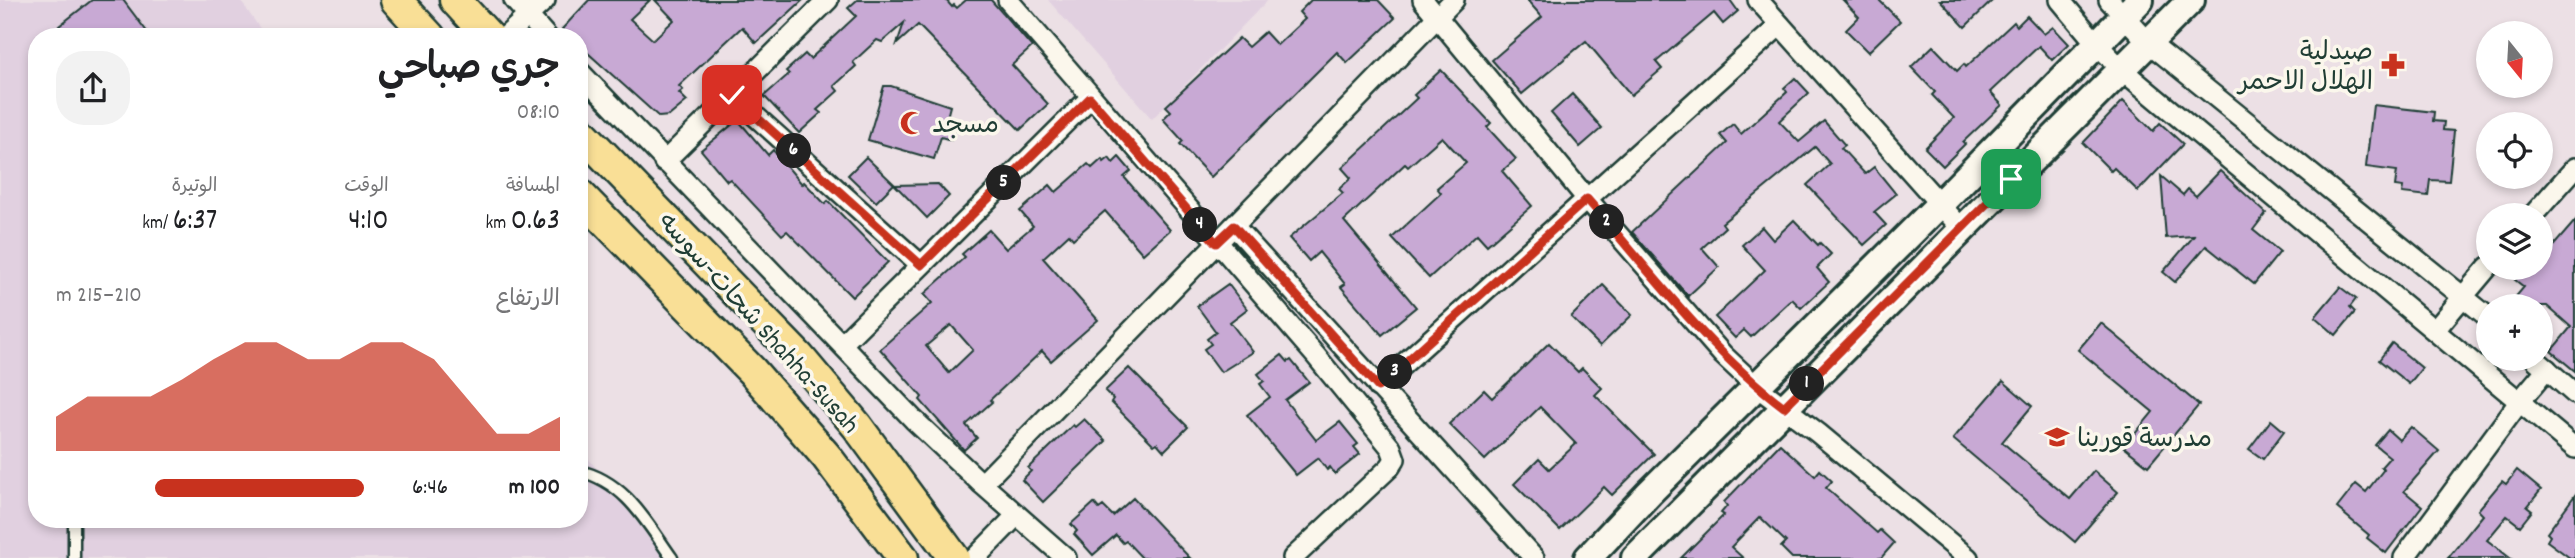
<!DOCTYPE html>
<html lang="ar">
<head>
<meta charset="utf-8">
<style>
	:root { --surface:#fff; --page:#f2f2f2; --text:#202124; --muted:#757577; --accent:#c8321e }
	body { margin:0; font-family:Dekko,"Playpen Sans Arabic",sans-serif; background:var(--page); color:var(--text); direction:rtl; height:100vh; display:flex; flex-direction:column; font-size:26px; white-space:nowrap }
	* { box-sizing:border-box; margin:0 }
	p { font-size:23px; color:var(--muted) }
	.icon { flex:none; width:38px; height:38px; fill:none; stroke:currentColor; stroke-width:2; stroke-linecap:round; stroke-linejoin:round }
	.map { position:relative; flex:1; overflow:hidden; direction:ltr }
	.side { position:absolute; left:28px; top:28px; width:560px; height:500px; display:flex; flex-direction:column; background:var(--surface); border-radius:28px; box-shadow:0 4px 10px #0003; direction:rtl }
	.side>* { flex:none }
	.needle { width:46px; rotate:162deg }
	.controls { position:absolute; left:2476px; top:21px; display:grid; gap:14px }
	.controls a { display:grid; place-items:center; width:77px; height:77px; border-radius:50%; background:var(--surface); box-shadow:0 4px 10px #0003; font-size:35px }
	.pin { position:absolute; display:grid; place-items:center; width:60px; height:60px; color:#fff; margin:-30px; border-radius:14px; box-shadow:0 4px 10px #0006 }
	.km { position:absolute; width:35px; height:35px; margin:-18px; border-radius:50%; background:#222; color:#fff; font-size:19px; line-height:35px; text-align:center }
	.round { display:grid; place-items:center; flex:none; width:74px; height:74px; border-radius:28px; background:var(--page) }
	.head { display:flex; align-items:center; justify-content:space-between; height:119px; padding:0 28px }
	h1 { font-size:38px; font-weight:600; line-height:52px }
	.stats { display:grid; grid-template-columns:repeat(3,1fr); gap:10px; height:119px; padding:7px 28px }
	.stats div { display:grid; align-content:center }
	.stats b { font-size:30px; font-weight:600 }
	.stats small { font-size:19px; font-weight:400 }
	.stats p { font-size:19px }
	.chart { height:196px; padding:14px 28px }
	.chart p { display:flex; justify-content:space-between }
	.chart svg { width:100%; height:126px; margin-top:7px; fill:var(--accent); opacity:.7 }
	ul { padding:0 28px; list-style:none; font-size:23px }
	li { display:grid; grid-template-columns:112px 84px 1fr; align-items:center; height:52px }
	li i { height:18px; border-radius:9px; background:var(--accent) }
	.map>svg:first-child { display:block }
</style>
</head>
<body>
<div class="map">
<svg width="2575" height="558" viewBox="0 0 2575 558">
	<rect width="100%" height="100%" fill="#ece0e5"/>
	<filter id="ink" filterUnits="userSpaceOnUse"><feTurbulence type="fractalNoise" baseFrequency=".0143" numOctaves="2"/><feDisplacementMap in="SourceGraphic" scale="14" xChannelSelector="R" yChannelSelector="G"/><feConvolveMatrix kernelMatrix="1 2 1 2 8 2 1 2 1" color-interpolation-filters="sRGB"/></filter>
	<g filter="url(#ink)">
		<g fill="#e1d0e0">
			<polygon points="0,0 240,0 266,37 37,37 37,520 579,520 579,446 665,558 0,558"/>
			<polygon points="1048,0 1268,0 1152,119"/>
		</g>
		<g fill="#c8a9d4" stroke="#1f3d34" stroke-width="2" fill-rule="evenodd">
			<polygon points="92,0 123,0 151,37 67,37 59,26"/>
			<polygon points="589,0 650,0 630,19 653,40 674,20 655,0 803,0 756,43 742,27 679,86 683,90 679,93 687,101 669,116 659,117 579,45 579,37 570,37 562,29"/>
			<polygon points="857,0 946,0 952,7 954,5 957,8 966,0 991,0 1032,47 1012,65 1048,104 1020,130 918,25 897,44 904,23 882,42 877,40 853,62 856,66 834,86 838,91 817,110 821,113 799,133 764,96 789,74 786,71 805,54 810,59 856,16 848,8"/>
			<polygon points="1311,0 1378,0 1395,18 1347,63 1337,52 1211,177 1180,144 1183,141 1163,119 1171,111 1166,106 1239,38 1248,47 1265,32 1277,45 1305,19 1299,12"/>
			<polygon points="1527,0 1730,0 1738,11 1723,24 1714,13 1656,62 1662,69 1631,95 1586,41 1522,94 1492,60 1542,17"/>
			<polygon points="1843,0 1879,0 1900,21 1868,52 1846,30 1859,17"/>
			<polygon points="1940,0 1993,0 1965,27"/>
			<polygon points="2027,16 2044,34 2053,27 2069,44 2052,60 2039,46 1990,92 2002,105 1963,142 1965,144 1943,166 1925,148 1954,118 1932,95 1935,92 1911,67 1933,46 1957,71 1964,64 1966,67 2014,22 2017,26"/>
			<polygon points="1441,70 1491,123 1487,127 1516,159 1502,171 1532,206 1487,245 1477,234 1429,278 1392,238 1441,193 1437,188 1466,163 1442,137 1408,167 1405,164 1344,221 1416,307 1382,335 1341,287 1345,284 1319,252 1309,261 1289,238 1343,193 1339,189 1351,178 1342,168 1417,98 1414,95"/>
			<polygon points="1795,78 1809,93 1779,121 1799,142 1824,121 1845,145 1841,148 1865,174 1874,167 1896,194 1874,212 1886,225 1864,245 1807,185 1830,164 1815,147 1722,223 1725,227 1702,248 1719,267 1688,296 1632,232 1727,143 1720,135 1733,124 1741,134 1787,92 1784,88"/>
			<polygon points="884,86 891,86 950,106 946,121 957,125 951,140 941,137 934,159 868,140"/>
			<polygon points="1572,94 1602,128 1580,147 1551,113"/>
			<polygon points="2123,101 2153,131 2160,123 2183,144 2138,191 2114,168 2111,171 2083,143"/>
			<polygon points="2373,105 2434,112 2433,121 2444,122 2443,130 2454,131 2449,181 2430,180 2428,196 2402,193 2403,187 2395,186 2397,171 2366,167"/>
			<polygon points="738,120 768,155 773,150 802,184 804,182 825,204 828,201 888,262 852,297 787,231 782,235 730,179 727,181 701,150"/>
			<polygon points="866,157 894,184 876,202 848,175"/>
			<path d="M1119,157L1131,171L1124,177L1170,230L1143,254L1105,211L1073,239L1069,234L1043,258L1098,320L1051,361L1042,351L990,400L992,402L966,425L977,438L964,450L920,400L922,397L880,349L932,303L924,294L965,257L962,254L989,230L1006,249L1033,226L1020,211L1050,185L1056,192L1088,164L1092,168L1102,159L1104,162L1109,158L1113,163ZM951,325L973,350L949,373L926,346Z"/>
			<polygon points="2220,171 2266,213 2253,230 2280,252 2254,284 2206,246 2175,282 2163,272 2194,236 2166,238 2161,176 2183,195 2188,189 2196,196"/>
			<polygon points="938,184 949,196 927,218 895,185"/>
			<polygon points="1794,220 1818,245 1820,243 1831,254 1817,268 1829,282 1801,308 1792,299 1751,337 1744,330 1735,338 1715,317 1765,270 1742,245 1762,227 1773,240"/>
			<polygon points="2575,221 2575,371 2551,351 2571,327 2547,306 2508,306 2524,287 2515,280 2526,268 2541,268 2541,260"/>
			<polygon points="1228,284 1247,309 1230,322 1253,352 1221,372 1204,349 1211,344 1207,339 1216,332 1197,306"/>
			<polygon points="1603,285 1632,315 1600,346 1571,317"/>
			<polygon points="2340,287 2356,299 2350,307 2355,312 2336,335 2315,317"/>
			<polygon points="2101,323 2199,405 2148,466 2124,447 2153,412 2078,350"/>
			<polygon points="1549,343 1578,372 1582,368 1602,388 1595,395 1654,454 1612,495 1604,487 1560,530 1514,484 1539,459 1549,469 1576,444 1540,407 1485,460 1449,424 1484,390 1492,398"/>
			<polygon points="2392,343 2422,368 2409,384 2379,360"/>
			<polygon points="1282,355 1288,362 1291,360 1309,382 1285,400 1316,440 1340,422 1358,444 1354,447 1360,454 1335,474 1330,467 1327,470 1318,458 1296,475 1247,415 1270,397 1260,384 1264,381 1258,374"/>
			<polygon points="1129,368 1188,427 1164,451 1157,443 1154,445 1111,402 1113,399 1105,391"/>
			<polygon points="2003,381 2032,406 2002,442 2070,499 2094,471 2118,492 2075,542 1953,439"/>
			<polygon points="1084,419 1106,441 1043,502 1022,480 1031,471 1028,468 1073,425 1075,427"/>
			<polygon points="2271,420 2284,431 2263,459 2249,449"/>
			<polygon points="2411,427 2439,451 2404,491 2422,506 2386,553 2367,538 2369,535 2337,508 2356,484 2366,492 2384,469 2381,467 2390,457 2375,445 2388,430 2399,440"/>
			<polygon points="1780,444 1815,476 1820,470 1832,481 1826,488 1877,533 1880,530 1894,543 1881,558 1792,558 1781,547 1786,542 1760,517 1731,547 1743,558 1681,558 1724,515 1721,513 1727,506 1724,502"/>
			<polygon points="2517,470 2541,490 2527,507 2532,511 2520,526 2507,516 2487,540 2510,558 2448,558 2483,515 2478,510 2502,481 2506,484"/>
			<polygon points="2575,495 2575,558 2570,558 2547,541 2550,536 2547,533"/>
			<polygon points="1133,498 1167,534 1190,558 1142,558 1126,541 1123,543 1116,535 1093,555 1074,534 1077,531 1071,524 1094,503 1099,509 1103,506 1113,516"/>
		</g>
		<g fill="none" stroke-linecap="round" stroke-linejoin="round">
			<g stroke="#1f3d34" stroke-width="15">
				<g id="lane">
					<path d="M579,471C625,481 647,523 672,558"/>
					<polyline points="74,520 74,558"/>
				</g>
			</g>
			<g stroke="#1f3d34" stroke-width="24">
				<g id="street">
					<polyline points="514,0 547,37"/>
					<polyline points="1008,0 1316,356 1391,448 1395,459 1390,467 1293,558"/>
					<polyline points="1423,0 1587,199 1723,355 1757,387 1818,433 1968,558"/>
					<polyline points="1758,0 1962,229"/>
					<polyline points="2060,0 2096,43 2121,69 2575,448"/>
					<polyline points="2109,0 2149,43 2488,317"/>
					<polyline points="505,37 545,0"/>
					<polyline points="579,71 914,420 982,484 1066,558"/>
					<polyline points="732,95 921,265"/>
					<polyline points="664,162 828,0"/>
					<polyline points="2533,215 2575,168"/>
					<polyline points="1234,226 1534,558"/>
					<polyline points="2435,330 2488,267"/>
					<polyline points="842,344 1090,98"/>
					<polyline points="2535,359 2575,394"/>
					<polyline points="1378,387 1780,25"/>
					<polyline points="982,484 1454,0"/>
					<polyline points="975,558 1017,515"/>
					<polyline points="2404,558 2520,401 2547,369"/>
				</g>
			</g>
			<g stroke="#1f3d34" stroke-width="32">
				<g id="secondary">
					<polyline points="1588,558 1649,493 1939,205 2140,0"/>
					<polyline points="1635,558 2191,0"/>
				</g>
			</g>
			<g stroke="#1f3d34" stroke-width="35">
				<g id="primary">
					<polyline points="396,0 430,37"/>
					<polyline points="455,0 489,37"/>
					<polyline points="579,130 799,357 857,426 954,558"/>
					<polyline points="579,194 752,371 826,456 903,558"/>
				</g>
			</g>
			<use href="#lane" stroke="#fbf7ec" stroke-width="10"/>
			<use href="#street" stroke="#fbf7ec" stroke-width="19"/>
			<use href="#secondary" stroke="#fbf7ec" stroke-width="26"/>
			<use href="#primary" stroke="#f9df96" stroke-width="30"/>
		</g>
	</g>
	<g fill="none" stroke-linecap="round" stroke-linejoin="round" filter="url(#ink)">
		<g stroke="#fff" stroke-width="14">
			<path id="route" d="M732,95L921,265L1090,98L1216,243L1234,226L1378,387L1587,199C1649,270 1708,350 1784,407L2011,179"/>
		</g>
		<use href="#route" stroke="#c8321e" stroke-width="9"/>
	</g>
	<defs>
		<g id="pharmacy-bare" transform="scale(1.89)"><path d="M-2-6h4v4h4v4h-4v4h-4v-4h-4v-4h4Z" fill="#c8321e" stroke="#fbf7ec" stroke-width="2.5" paint-order="stroke"/></g>
		<g id="mosque-bare" transform="scale(1.89)"><path d="M3.5-4.9A6 6 0 1 0 3.5 4.9A5 5 0 1 1 3.5-4.9Z" fill="#c8321e" stroke="#fbf7ec" stroke-width="2.5" paint-order="stroke"/></g>
		<g id="school-bare" transform="scale(1.89)"><path d="M0-5L7-2L0 1L-7-2ZM-4 1L0 2.5L4 1V4Q0 6-4 4Z" fill="#c8321e" stroke="#fbf7ec" stroke-width="2.5" paint-order="stroke"/></g>
	</defs>
	<g fill-rule="evenodd">
		<use href="#pharmacy-bare" x="2393" y="65"/>
		<use href="#mosque-bare" x="912" y="123"/>
		<use href="#school-bare" x="2057" y="437"/>
	</g>
	<g text-anchor="middle" stroke-width="7" stroke-linejoin="round" paint-order="stroke">
		<g font-size="26" fill="#1f3d34" stroke="#fbf7ec" text-anchor="start">
			<text x="2373" y="59" text-anchor="end">صيدلية<tspan x="2373" dy="30">الهلال الاحمر</tspan></text>
			<text x="932" y="132">مسجد</text>
			<text x="2077" y="446">مدرسة قورينا</text>
		</g>
		<g font-size="26" fill="#1f3d34" stroke="#fbf7ec">
			<text transform="translate(760 322) rotate(48)" y="9">شحات-سوسه Shahha-Susah</text>
		</g>
	</g>
</svg>
<div class="controls">
<a><svg class="needle" viewBox="-14 -14 28 28"><path d="M0-13l5 13h-10z" fill="#e53935"/><path d="M0 13l5-13h-10z" fill="#757577"/></svg></a>
<a><svg class="icon" aria-label="locate" viewBox="0 0 24 24"><circle cx="12" cy="12" r="6"/><path d="M12 2v4M12 18v4M2 12h4M18 12h4"/></svg></a>
<a><svg class="icon" aria-label="layers" viewBox="0 0 24 24"><path d="M12 4l9 5-9 5-9-5zM3 14l9 5 9-5"/></svg></a>
<a>+</a>
</div>
<div class="pin" style="left:2011px;top:179px;background:#1e9e55"><svg class="icon" aria-label="arrive" viewBox="0 0 24 24"><path d="M6 21V4h12l-3 4 3 4H6"/></svg></div>
<div class="pin" style="left:732px;top:95px;background:#d93025"><svg class="icon" aria-label="check" viewBox="0 0 24 24"><path d="M5 12l5 5 9-10"/></svg></div>
<b class="km" style="left:1807px;top:384px">1</b>
<b class="km" style="left:1607px;top:222px">2</b>
<b class="km" style="left:1395px;top:372px">3</b>
<b class="km" style="left:1200px;top:225px">4</b>
<b class="km" style="left:1004px;top:183px">5</b>
<b class="km" style="left:794px;top:151px">6</b>
<section class="side">
<div class="head"><div><h1>جري صباحي</h1><p>08:10</p></div><a class="round"><svg class="icon" aria-label="share" viewBox="0 0 24 24"><path d="M12 15V3M7 8l5-5 5 5M5 13v7h14v-7"/></svg></a></div>
<div class="stats">
<div><p>المسافة</p><b>0.63<small> km</small></b></div>
<div><p>الوقت</p><b>4:10</b></div>
<div><p>الوتيرة</p><b>6:37<small> /km</small></b></div>
</div>
<div class="chart"><p><span>الارتفاع</span>210–215 m</p>
<svg viewBox="0 0 160 44" preserveAspectRatio="none"><path d="M0 44V32L10 25L20 25L30 25L40 19L50 12L60 6L70 6L80 12L90 12L100 6L110 6L120 12L130 25L140 38L150 38L160 32V44z"/></svg>
</div>
<ul>
<li><b>100 m</b>6:46<i style="width:68%"></i></li>
</ul>
</section>
</div>
</body>
</html>
